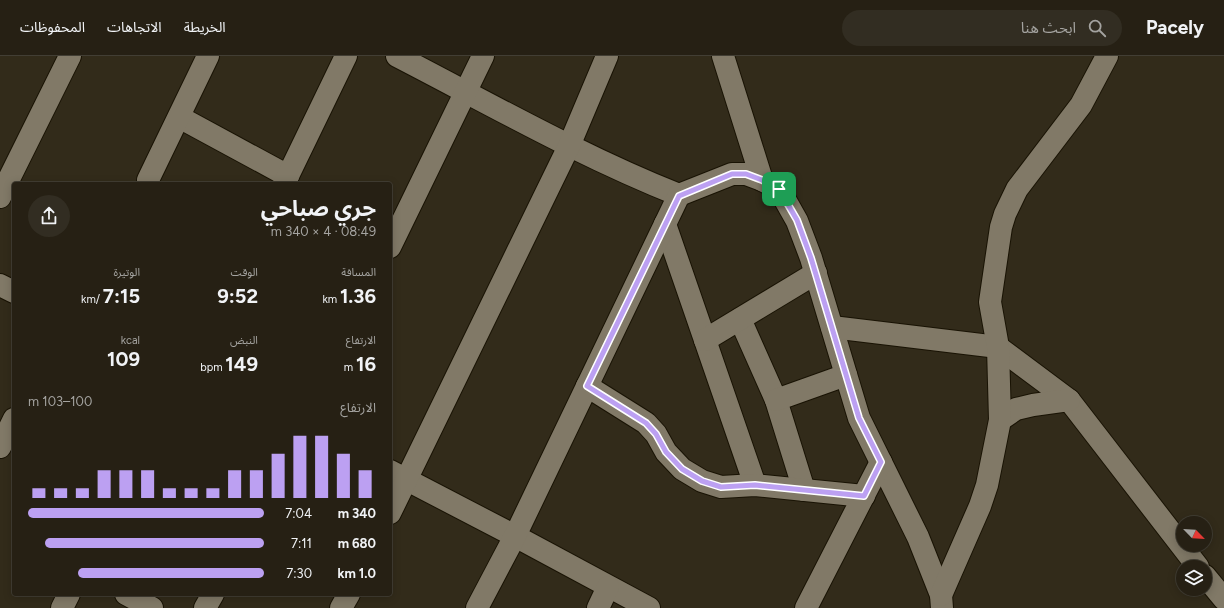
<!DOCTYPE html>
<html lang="ar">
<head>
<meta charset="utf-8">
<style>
	:root { --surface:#262014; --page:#322d22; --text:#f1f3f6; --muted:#a4a3a0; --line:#423e34; --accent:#bca0f2 }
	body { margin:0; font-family:Figtree,"Noto Sans Arabic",sans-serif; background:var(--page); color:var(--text); direction:rtl; height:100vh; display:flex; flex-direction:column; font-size:15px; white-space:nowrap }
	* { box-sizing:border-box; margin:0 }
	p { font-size:13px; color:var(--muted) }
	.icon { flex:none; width:22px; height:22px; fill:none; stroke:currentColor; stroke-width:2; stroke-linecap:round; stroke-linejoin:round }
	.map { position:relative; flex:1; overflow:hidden; direction:ltr }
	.side { position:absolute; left:12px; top:126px; width:380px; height:414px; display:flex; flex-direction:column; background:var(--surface); border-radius:4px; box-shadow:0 2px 10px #0003,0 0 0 1px var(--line); direction:rtl }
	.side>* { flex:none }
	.needle { width:26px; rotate:115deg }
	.fabs { position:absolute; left:1176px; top:460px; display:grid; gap:8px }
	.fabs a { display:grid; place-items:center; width:36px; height:36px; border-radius:50%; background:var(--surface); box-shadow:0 2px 10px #0003,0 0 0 1px var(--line); font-size:20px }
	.pin { position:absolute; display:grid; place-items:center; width:34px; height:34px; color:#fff; margin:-17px; border-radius:8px; box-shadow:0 2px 6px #0006 }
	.round { display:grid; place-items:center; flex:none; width:42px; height:42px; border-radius:21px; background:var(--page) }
	.head { display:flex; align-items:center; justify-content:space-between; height:68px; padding:0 16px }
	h1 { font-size:22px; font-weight:700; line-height:30px }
	.metrics { display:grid; grid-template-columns:repeat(3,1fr); gap:6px; height:68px; padding:4px 16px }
	.metrics div { display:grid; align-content:center }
	.metrics b { font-size:20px; font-weight:700 }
	.metrics small { font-size:11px; font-weight:400 }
	.metrics p { font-size:11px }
	.chart { height:112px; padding:8px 16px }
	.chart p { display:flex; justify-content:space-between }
	.chart svg { width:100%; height:72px; margin-top:4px; stroke:var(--accent); stroke-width:6 }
	ul { padding:0 16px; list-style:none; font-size:13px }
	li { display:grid; grid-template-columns:64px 48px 1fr; align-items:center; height:30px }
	li i { height:10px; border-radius:5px; background:var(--accent) }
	header { display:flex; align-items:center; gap:24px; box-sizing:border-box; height:56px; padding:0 20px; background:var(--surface); border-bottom:1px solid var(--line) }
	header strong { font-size:19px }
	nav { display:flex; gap:22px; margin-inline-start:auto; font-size:14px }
	.search { width:280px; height:36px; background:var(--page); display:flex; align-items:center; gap:10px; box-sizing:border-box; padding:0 14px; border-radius:22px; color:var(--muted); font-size:15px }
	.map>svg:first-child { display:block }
</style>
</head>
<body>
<header>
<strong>Pacely</strong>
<div class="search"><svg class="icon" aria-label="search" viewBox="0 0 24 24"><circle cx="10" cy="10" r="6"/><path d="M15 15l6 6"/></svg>ابحث هنا</div>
<nav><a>الخريطة</a><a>الاتجاهات</a><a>المحفوظات</a></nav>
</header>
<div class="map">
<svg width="1224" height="552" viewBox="0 0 1224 552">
	<rect width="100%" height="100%" fill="#322b1a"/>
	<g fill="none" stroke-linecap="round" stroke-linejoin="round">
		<g stroke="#191304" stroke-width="24">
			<g id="minor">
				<path d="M397,0C490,48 581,100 679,139L732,118H746L762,124L779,133L797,165L811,202L859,362L918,481L941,539L942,552"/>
				<polyline points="723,0 762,124"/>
				<polyline points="179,61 288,120"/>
				<polyline points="148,128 148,124 208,0"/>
				<polyline points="284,128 346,0"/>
				<polyline points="0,141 70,0"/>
				<polyline points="665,168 755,429"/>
				<polyline points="390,191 483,0"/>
				<polyline points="0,229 14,236"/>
				<polyline points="740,263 776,344 804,434"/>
				<polyline points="832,271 998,291 1069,344 1198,511"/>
				<polyline points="705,284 816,217"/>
				<polyline points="587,330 646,367 656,378 666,396 682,413 702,425 721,431 755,429 864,440"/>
				<polyline points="776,344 846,319"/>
				<polyline points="1000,364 1016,353 1033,349 1069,344"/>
				<polyline points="0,391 14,363"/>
				<polyline points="390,415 515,480 649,552"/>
				<polyline points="390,457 569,90 607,0"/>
				<polyline points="1205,520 1224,543"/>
				<polyline points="126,538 152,552"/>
				<polyline points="941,539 980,450 987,429 1000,364 998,291 990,246 1001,171 1005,158 1017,133 1081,49 1107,0"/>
				<polyline points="62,552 69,538"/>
				<polyline points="205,552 213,538"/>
				<polyline points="341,552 349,538"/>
				<polyline points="477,552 515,480 679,139"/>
				<polyline points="598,552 608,531"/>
				<polyline points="806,552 881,406"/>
			</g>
		</g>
		<use href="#minor" stroke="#817967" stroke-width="22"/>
	</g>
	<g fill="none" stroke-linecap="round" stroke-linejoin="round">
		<g stroke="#fff" stroke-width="8">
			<polygon id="route" points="732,118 746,118 762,124 779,133 797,164 811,202 859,362 881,406 864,440 755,429 721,431 702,425 682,413 666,396 656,378 646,367 587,330 679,140"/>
		</g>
		<use href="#route" stroke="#bca0f2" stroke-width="5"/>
	</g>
</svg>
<div class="fabs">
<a><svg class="needle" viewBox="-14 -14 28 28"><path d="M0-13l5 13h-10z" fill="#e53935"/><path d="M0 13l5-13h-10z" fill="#a4a3a0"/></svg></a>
<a><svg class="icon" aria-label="layers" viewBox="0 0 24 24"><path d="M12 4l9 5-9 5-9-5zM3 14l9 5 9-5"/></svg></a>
</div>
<div class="pin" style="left:779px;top:133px;background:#1e9e55"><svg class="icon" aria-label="arrive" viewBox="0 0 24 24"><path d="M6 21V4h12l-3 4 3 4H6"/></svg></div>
<section class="side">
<div class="head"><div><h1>جري صباحي</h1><p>08:49 · 4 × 340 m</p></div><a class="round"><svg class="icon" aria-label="share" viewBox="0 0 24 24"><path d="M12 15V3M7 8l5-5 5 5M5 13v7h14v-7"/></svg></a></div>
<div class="metrics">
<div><p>المسافة</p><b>1.36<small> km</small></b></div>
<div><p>الوقت</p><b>9:52</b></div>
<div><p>الوتيرة</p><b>7:15<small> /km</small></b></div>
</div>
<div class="metrics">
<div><p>الارتفاع</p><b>16<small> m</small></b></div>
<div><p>النبض</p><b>149<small> bpm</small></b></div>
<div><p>kcal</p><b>109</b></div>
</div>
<div class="chart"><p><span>الارتفاع</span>100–103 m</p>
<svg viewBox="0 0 160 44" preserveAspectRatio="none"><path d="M5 44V38M15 44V38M25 44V38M35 44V27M45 44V27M55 44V27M65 44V38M75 44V38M85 44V38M95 44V27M105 44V27M115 44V17M125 44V6M135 44V6M145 44V17M155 44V27"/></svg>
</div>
<ul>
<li><b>340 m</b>7:04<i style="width:100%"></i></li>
<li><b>680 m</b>7:11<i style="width:93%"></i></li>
<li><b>1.0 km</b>7:30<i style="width:79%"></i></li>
</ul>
</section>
</div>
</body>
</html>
